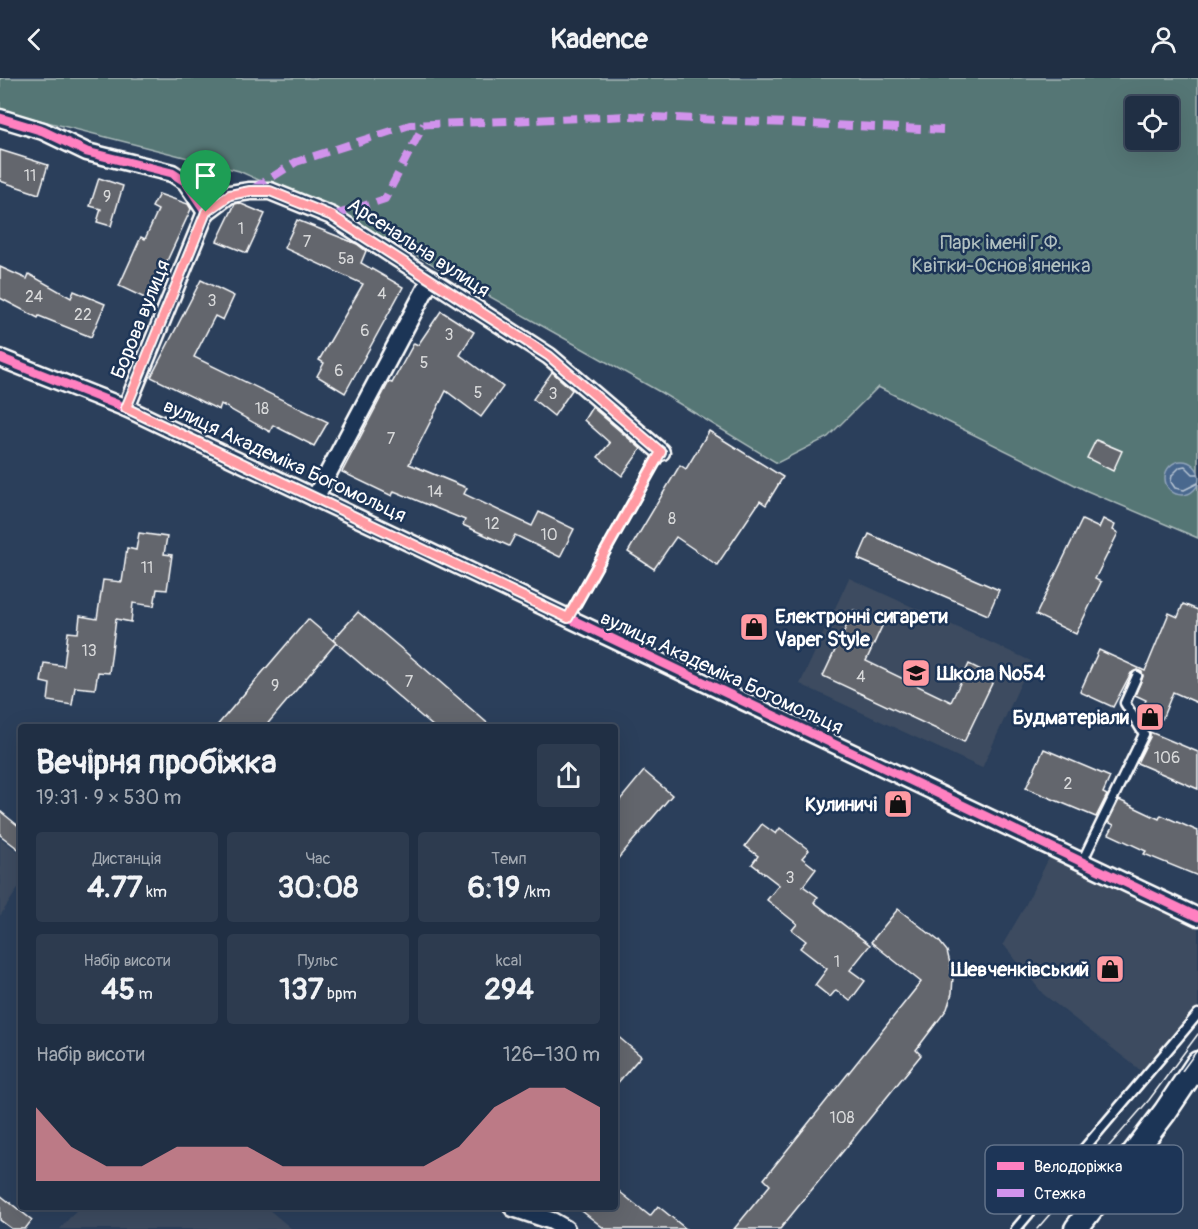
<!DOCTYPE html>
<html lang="uk">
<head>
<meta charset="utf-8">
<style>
	:root { --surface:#202f44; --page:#2d3b4f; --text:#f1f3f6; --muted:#a2a9b2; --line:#3d4a5d; --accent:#ff9aa2 }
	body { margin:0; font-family:Pangolin,sans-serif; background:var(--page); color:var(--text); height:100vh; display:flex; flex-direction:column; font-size:22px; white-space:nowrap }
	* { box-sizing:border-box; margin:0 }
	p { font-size:20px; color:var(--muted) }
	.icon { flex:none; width:33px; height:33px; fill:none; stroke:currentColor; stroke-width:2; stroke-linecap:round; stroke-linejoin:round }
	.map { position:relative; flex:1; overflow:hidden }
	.sheet { position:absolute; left:18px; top:646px; width:600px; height:486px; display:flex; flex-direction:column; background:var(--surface); border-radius:6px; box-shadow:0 6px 24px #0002,0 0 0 2px var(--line) }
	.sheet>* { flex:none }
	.fabs { position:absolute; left:1125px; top:18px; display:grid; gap:12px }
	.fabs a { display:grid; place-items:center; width:54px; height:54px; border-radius:6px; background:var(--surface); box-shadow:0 6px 24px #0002,0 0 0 2px var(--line); font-size:30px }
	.pin { position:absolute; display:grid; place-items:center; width:51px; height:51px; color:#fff; margin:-62px -26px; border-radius:50% 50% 50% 0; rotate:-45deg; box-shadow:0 0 6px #0007 }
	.pin .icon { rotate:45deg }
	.round { display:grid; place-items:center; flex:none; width:63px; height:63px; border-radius:6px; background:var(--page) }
	.headline { display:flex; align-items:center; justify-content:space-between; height:102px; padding:0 18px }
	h1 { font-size:33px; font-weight:700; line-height:45px }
	.figures { display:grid; grid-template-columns:repeat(3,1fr); gap:9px; height:102px; padding:6px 18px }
	.figures div { display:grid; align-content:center; border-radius:6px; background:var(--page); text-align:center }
	.figures b { font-size:30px; font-weight:700 }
	.figures small { font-size:16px; font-weight:400 }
	.figures p { font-size:16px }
	.chart { height:168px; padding:12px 18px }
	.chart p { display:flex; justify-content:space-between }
	.chart svg { width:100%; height:108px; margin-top:6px; fill:var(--accent); opacity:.7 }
	header { display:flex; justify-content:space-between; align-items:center; height:78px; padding:0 18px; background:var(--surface); font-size:27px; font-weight:700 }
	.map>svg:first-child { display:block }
</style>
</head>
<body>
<header><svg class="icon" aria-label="back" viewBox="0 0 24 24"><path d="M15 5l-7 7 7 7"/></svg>Kadence<svg class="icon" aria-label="person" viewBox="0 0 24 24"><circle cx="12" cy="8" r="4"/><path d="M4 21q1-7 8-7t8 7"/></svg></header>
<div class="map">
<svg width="1198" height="1151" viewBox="0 0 1198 1151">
	<rect width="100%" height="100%" fill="#2b3f5b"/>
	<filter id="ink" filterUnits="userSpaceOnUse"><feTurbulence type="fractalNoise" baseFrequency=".0167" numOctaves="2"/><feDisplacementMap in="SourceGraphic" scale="12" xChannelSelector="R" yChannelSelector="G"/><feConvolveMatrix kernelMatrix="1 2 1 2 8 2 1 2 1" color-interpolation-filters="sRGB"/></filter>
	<g filter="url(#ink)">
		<g fill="#3c4b60">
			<polygon points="849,500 1031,583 982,690 800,606"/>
			<polygon points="0,760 21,776 21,806 0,838"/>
			<polygon points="1050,778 1198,845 1198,936 1149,999 1043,916 1003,866 1024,830"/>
			<polygon points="78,1130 198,1130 201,1131 203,1130 267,1130 292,1151 60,1151"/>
		</g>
		<path fill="#557675" stroke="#aababa" stroke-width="1.5" fill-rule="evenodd" d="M0,0H1198V460L1085,412L878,309L828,359L777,385L660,314L389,162L239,93L0,32ZM1136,28H1168V62H1136Z"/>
		<circle fill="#48688e" stroke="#91a4bb" stroke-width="1.5" cx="1182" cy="400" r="17"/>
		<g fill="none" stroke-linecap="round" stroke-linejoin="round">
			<polyline stroke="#b6c3d2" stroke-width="1.5" points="1198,396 1193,396 1185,388 1180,389 1172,397 1171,404 1175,410 1184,412 1198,405"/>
		</g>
		<g fill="#63666d" stroke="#fff" stroke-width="1.5">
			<polygon points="0,72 48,87 39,116 0,103"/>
			<polygon points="99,100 123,108 111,148 97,144 101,131 90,128"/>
			<polygon points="159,116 188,126 191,131 149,222 119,208 141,159 145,161 158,132 152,129"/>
			<polygon points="239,125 265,136 247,175 217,163 235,126"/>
			<polygon points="297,142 357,166 366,173 361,185 403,209 345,315 317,298 324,285 319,282 363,206 284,170"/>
			<polygon points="0,189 27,201 29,196 71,220 74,213 105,226 91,259 39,238 38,240 0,220"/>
			<polygon points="201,202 234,218 223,242 215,238 194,279 328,344 314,368 273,347 270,354 221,326 219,332 151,299"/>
			<polygon points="441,233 474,254 460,277 503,309 481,339 446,313 409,386 467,410 464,416 532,448 539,434 574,451 560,479 515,457 509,468 463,447 465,442 394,413 392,418 342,394 389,304 392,305 414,265 418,267"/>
			<polygon points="552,294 572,312 554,338 533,321"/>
			<polygon points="592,329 641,371 622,398 598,379 610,365 584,342"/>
			<polygon points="709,353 783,399 766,427 760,423 717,487 676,459 654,491 628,474 680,387 686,391"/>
			<polygon points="1096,362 1122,373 1113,393 1087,380"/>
			<polygon points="1103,441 1115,447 1113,452 1118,455 1095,501 1101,504 1076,556 1036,537 1082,442 1099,450"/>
			<polygon points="139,455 167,459 164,476 172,477 167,512 157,511 154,528 133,525 131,544 116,541 109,595 98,594 95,611 75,609 72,627 48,623 50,606 41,604 44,585 64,588 68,554 78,555 80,538 97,541 103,502 122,504 127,470 136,472"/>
			<polygon points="869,456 999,512 988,537 858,481"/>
			<polygon points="1183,526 1198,532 1198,625 1173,614 1162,641 1141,633 1146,622 1135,617 1143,598 1142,594 1137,592 1131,595 1113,629 1080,614 1099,572 1145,593 1169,535 1178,539"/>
			<polygon points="854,532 883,546 866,583 951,624 969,586 995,599 964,664 823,598"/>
			<polygon points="358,534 424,590 493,650 435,650 333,562"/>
			<polygon points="308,541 336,565 264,650 215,650"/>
			<polygon points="1150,654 1198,674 1198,711 1137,685 1150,659"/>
			<polygon points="1044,671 1110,699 1103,715 1107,717 1096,739 1026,710"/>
			<polygon points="644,693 672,717 615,784 615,728"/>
			<polygon points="1119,722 1159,741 1161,737 1198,753 1198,798 1144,776 1146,773 1109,756 1114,747 1108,744"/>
			<polygon points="0,733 21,750 21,773 0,757"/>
			<polygon points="762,746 776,756 780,750 809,772 802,780 816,791 803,808 818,819 814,824 870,867 850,892 865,903 850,923 836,912 830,919 815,907 827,891 800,870 806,863 792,852 797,846 767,822 779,807 752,786 758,778 745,768"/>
			<polygon points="898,831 939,863 947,873 953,898 952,915 947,931 916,972 921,977 780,1151 734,1151 770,1107 764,1101 921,904 871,864"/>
			<polygon points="615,956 641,978 615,1008"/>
			<polygon points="615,1110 650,1138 658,1128 686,1151 605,1151 578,1130 615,1130"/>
			<polygon points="0,1117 32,1142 25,1151 12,1151 0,1142"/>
		</g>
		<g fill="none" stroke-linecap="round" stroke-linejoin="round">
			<g stroke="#fff" stroke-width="13">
				<g id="lane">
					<polyline points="568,540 661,374"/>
					<polyline points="1082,784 1144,656 1125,625 1137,598"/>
					<polyline points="1016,1151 1198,936"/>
				</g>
			</g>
			<g stroke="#fff" stroke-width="21">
				<g id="street">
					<polyline points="0,40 43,53 87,74 172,95 186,104 206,134 230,116 250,113 270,113 332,138 549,278 661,374"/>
					<polyline points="0,280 126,330 1198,839"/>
					<polyline points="126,330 206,134"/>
					<polyline points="315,420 431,201"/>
					<polyline points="513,1130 552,1143 566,1151"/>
				</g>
			</g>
			<g stroke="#fff" stroke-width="27">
				<polyline id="secondary" points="1076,1151 1165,1034 1198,985"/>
			</g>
			<use href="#lane" stroke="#1d3557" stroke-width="8"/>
			<use href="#street" stroke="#1d3557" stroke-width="16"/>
			<use href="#secondary" stroke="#1d3557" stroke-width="22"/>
			<g stroke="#fff" stroke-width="1.5">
				<polyline points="1182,993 1198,971"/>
				<polyline points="1037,1151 1149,1022 1198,956"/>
			</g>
			<g stroke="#d193ec" stroke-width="8" stroke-dasharray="15 8" stroke-linecap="butt">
				<polyline points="253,111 296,84 410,47 629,38 943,52"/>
				<polyline points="332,138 385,121 424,46"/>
			</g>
			<g stroke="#1d3557" stroke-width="13">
				<g id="cycleway">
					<polyline points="0,40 43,53 87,74 172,95 186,104 206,134 230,116 250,113 270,113 332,138 549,278 661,374"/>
					<polyline points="0,280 126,330 1198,839"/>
				</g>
			</g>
			<use href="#cycleway" stroke="#ff80c0" stroke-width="9"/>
		</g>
	</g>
	<g fill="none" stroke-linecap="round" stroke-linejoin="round" filter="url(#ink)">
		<g stroke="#fff" stroke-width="12">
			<polygon id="route" points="250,113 270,113 332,138 549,278 661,374 568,540 126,330 206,134 230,117"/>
		</g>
		<use href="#route" stroke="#ff9aa2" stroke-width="8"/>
	</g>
	<defs>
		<g id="shop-square" transform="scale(1.5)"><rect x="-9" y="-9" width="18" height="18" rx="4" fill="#ff9aa2" stroke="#1d3557"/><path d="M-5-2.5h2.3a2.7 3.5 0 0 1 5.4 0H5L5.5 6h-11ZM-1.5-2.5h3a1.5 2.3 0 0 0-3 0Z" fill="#111"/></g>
		<g id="school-square" transform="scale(1.5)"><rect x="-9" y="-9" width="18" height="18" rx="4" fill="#ff9aa2" stroke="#1d3557"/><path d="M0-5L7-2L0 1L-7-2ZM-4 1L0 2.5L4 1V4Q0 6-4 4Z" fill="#111"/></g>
	</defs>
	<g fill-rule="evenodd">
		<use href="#shop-square" x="754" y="549"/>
		<use href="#school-square" x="916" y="595"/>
		<use href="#shop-square" x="1150" y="639"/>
		<use href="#shop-square" x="898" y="726"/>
		<use href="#shop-square" x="1110" y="891"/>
	</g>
	<g text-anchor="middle" stroke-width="5" stroke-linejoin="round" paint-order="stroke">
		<g font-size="16" fill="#d8d9da">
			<text x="30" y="103">11</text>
			<text x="107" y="124">9</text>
			<text x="241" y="156">1</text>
			<text x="307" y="169">7</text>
			<text x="346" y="186">5а</text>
			<text x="382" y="221">4</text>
			<text x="34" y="224">24</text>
			<text x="212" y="228">3</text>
			<text x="83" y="242">22</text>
			<text x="365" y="258">6</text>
			<text x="449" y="262">3</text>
			<text x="424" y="290">5</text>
			<text x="339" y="298">6</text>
			<text x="478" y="320">5</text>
			<text x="553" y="321">3</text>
			<text x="262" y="336">18</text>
			<text x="391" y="366">7</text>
			<text x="435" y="419">14</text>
			<text x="672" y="446">8</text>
			<text x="492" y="451">12</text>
			<text x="549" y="462">10</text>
			<text x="147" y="495">11</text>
			<text x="89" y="578">13</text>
			<text x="861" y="604">4</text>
			<text x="409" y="609">7</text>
			<text x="275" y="613">9</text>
			<text x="1167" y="685">106</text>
			<text x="1068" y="711">2</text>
			<text x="790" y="805">3</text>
			<text x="837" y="889">1</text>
			<text x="842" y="1045">108</text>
		</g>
		<g font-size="20" fill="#b2c1c1" stroke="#1d3557">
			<text x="1001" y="171">Парк імені Г.Ф.<tspan x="1001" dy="23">Квітки-Основ'яненка</tspan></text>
		</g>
		<g font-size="20" fill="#fff" stroke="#1d3557">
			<text transform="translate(419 169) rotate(33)" y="7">Арсенальна вулиця</text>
			<text transform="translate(140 241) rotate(-68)" y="7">Борова вулиця</text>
			<text transform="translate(285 382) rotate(25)" y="7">вулиця Академіка Богомольця</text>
			<text transform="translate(722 594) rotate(25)" y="7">вулиця Академіка Богомольця</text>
		</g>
		<g font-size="20" font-weight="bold" fill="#fff" stroke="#1d3557" text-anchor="end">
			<text x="775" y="545" text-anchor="start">Електронні сигарети<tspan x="775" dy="23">Vaper Style</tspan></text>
			<text x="937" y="602" text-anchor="start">Школа №54</text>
			<text x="1129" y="646">Будматеріали</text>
			<text x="877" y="733">Кулиничі</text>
			<text x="1089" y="898">Шевченківський</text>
		</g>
	</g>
	<rect x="985" y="1067" width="198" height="69" rx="9" fill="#1d3557" stroke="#617289" stroke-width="1.5"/>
	<rect x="997" y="1084" width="27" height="8" fill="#ff80c0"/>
	<rect x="997" y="1111" width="27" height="8" fill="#d193ec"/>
	<g font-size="16" fill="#fff">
		<text x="1034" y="1094">Велодоріжка</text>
		<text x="1034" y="1121">Стежка</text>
	</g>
</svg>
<div class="fabs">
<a><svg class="icon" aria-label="locate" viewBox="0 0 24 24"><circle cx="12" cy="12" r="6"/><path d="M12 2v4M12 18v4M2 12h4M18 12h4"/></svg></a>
</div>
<div class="pin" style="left:206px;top:134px;background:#1e9e55"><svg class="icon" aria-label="arrive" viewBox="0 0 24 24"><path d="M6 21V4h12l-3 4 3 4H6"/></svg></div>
<section class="sheet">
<div class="headline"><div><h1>Вечірня пробіжка</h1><p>19:31 · 9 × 530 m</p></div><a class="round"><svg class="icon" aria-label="share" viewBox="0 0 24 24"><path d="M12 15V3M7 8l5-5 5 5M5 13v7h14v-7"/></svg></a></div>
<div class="figures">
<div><p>Дистанція</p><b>4.77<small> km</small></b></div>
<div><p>Час</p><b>30:08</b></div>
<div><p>Темп</p><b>6:19<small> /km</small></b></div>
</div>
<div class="figures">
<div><p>Набір висоти</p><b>45<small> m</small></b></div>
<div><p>Пульс</p><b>137<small> bpm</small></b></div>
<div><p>kcal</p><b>294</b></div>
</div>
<div class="chart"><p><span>Набір висоти</span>126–130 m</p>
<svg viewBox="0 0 160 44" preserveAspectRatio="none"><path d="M0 44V14L10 30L20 38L30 38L40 30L50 30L60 30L70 38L80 38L90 38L100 38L110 38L120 30L130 14L140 6L150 6L160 14V44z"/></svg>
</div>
</section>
</div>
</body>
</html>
